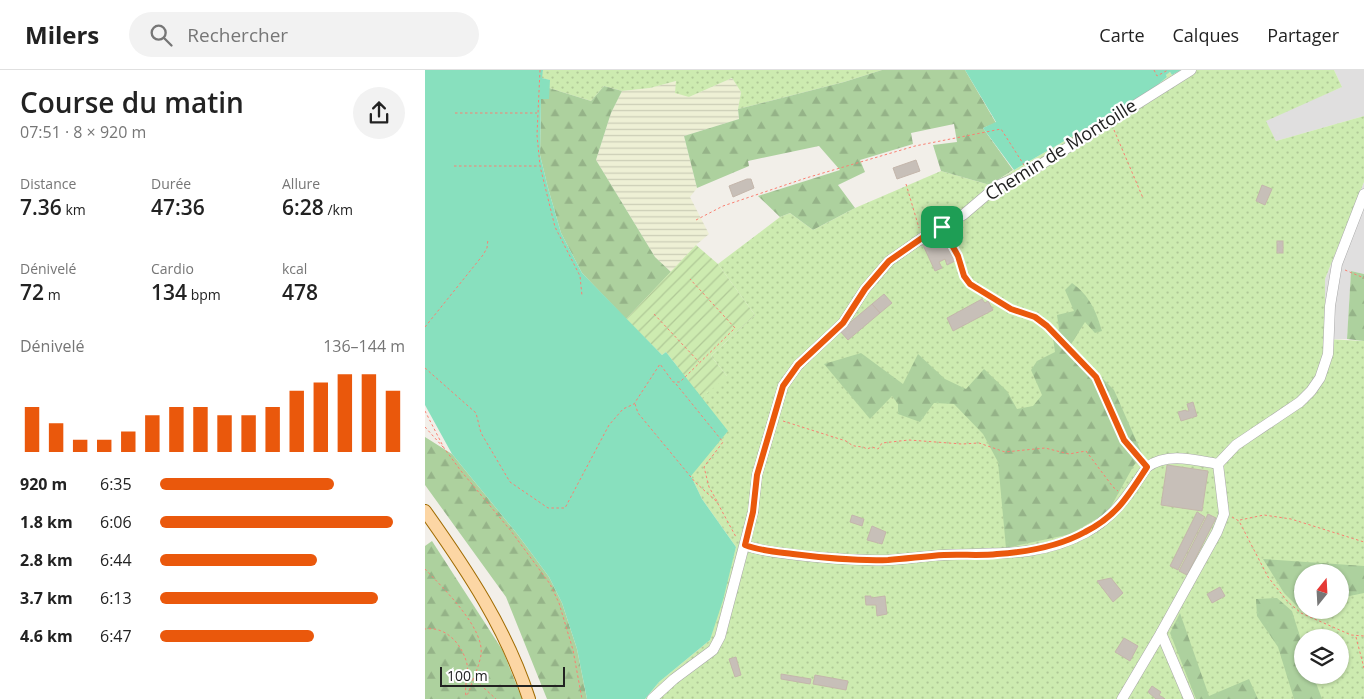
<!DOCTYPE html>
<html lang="fr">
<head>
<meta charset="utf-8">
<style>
	:root { --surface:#fff; --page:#f2f2f2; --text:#222; --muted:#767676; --line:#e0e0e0; --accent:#ea580c }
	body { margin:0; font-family:"Open Sans",sans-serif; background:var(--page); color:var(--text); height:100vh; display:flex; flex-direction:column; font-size:19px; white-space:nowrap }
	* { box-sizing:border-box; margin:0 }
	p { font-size:16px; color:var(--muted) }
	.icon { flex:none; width:28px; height:28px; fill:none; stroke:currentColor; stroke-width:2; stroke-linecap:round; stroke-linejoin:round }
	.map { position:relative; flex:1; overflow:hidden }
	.details { display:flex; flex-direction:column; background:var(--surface); width:425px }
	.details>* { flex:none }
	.needle { width:32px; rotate:18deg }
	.controls { position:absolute; left:869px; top:494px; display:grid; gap:10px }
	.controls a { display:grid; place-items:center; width:55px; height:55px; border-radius:50%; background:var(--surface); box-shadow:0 1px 4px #0004; font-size:25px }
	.scale { position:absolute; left:15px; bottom:12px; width:125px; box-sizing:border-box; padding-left:5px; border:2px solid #222; border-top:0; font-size:14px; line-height:18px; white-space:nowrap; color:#222; -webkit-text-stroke:4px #fff; paint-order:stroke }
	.pin { position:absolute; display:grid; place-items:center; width:42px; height:42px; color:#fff; margin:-21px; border-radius:10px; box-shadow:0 2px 8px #0006 }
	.round { display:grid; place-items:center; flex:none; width:52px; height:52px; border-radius:26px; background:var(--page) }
	.summary { display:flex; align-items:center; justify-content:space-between; height:85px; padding:0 20px }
	h1 { font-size:28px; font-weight:600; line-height:38px }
	.metrics { display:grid; grid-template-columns:repeat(3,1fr); gap:8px; height:85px; padding:5px 20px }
	.metrics div { display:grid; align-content:center }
	.metrics b { font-size:21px; font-weight:600 }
	.metrics small { font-size:14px; font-weight:400 }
	.metrics p { font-size:14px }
	.chart { height:140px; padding:10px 20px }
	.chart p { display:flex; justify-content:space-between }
	.chart svg { width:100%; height:90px; margin-top:5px; stroke:var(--accent); stroke-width:6 }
	ul { padding:0 20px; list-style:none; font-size:16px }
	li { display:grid; grid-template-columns:80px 60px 1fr; align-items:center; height:38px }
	li i { height:12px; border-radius:6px; background:var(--accent) }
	header { display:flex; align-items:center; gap:30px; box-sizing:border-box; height:70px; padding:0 25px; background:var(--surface); border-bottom:1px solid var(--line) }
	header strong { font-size:24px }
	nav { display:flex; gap:28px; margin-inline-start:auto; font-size:18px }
	.search { width:350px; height:45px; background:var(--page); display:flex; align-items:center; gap:12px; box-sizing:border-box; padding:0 18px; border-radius:28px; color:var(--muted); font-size:19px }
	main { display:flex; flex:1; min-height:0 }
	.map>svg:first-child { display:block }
</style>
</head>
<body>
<header>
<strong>Milers</strong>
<div class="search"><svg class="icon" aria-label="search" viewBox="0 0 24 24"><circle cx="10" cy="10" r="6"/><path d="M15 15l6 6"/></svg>Rechercher</div>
<nav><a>Carte</a><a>Calques</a><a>Partager</a></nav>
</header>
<main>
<section class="details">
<div class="summary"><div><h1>Course du matin</h1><p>07:51 · 8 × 920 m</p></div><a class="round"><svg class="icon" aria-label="share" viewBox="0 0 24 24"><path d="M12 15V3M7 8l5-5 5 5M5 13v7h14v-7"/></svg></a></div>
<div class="metrics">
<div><p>Distance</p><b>7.36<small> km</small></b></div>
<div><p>Durée</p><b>47:36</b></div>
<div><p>Allure</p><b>6:28<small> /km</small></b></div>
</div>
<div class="metrics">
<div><p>Dénivelé</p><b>72<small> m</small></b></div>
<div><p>Cardio</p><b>134<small> bpm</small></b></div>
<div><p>kcal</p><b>478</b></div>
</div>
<div class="chart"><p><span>Dénivelé</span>136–144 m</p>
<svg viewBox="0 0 160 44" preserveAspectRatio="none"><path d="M5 44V22M15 44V30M25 44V38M35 44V38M45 44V34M55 44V26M65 44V22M75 44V22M85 44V26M95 44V26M105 44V22M115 44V14M125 44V10M135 44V6M145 44V6M155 44V14"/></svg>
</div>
<ul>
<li><b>920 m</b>6:35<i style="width:71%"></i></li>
<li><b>1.8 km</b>6:06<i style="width:95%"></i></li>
<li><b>2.8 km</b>6:44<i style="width:64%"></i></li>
<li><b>3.7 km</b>6:13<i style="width:89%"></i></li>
<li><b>4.6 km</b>6:47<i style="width:63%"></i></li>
</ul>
</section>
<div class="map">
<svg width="939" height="629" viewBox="0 0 939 629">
	<defs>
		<pattern id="farmland-rules" width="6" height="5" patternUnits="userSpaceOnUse" patternTransform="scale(1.25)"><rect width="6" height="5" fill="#eef0d5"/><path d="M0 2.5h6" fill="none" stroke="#ccceb7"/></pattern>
		<pattern id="grass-dots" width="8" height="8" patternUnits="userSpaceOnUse" patternTransform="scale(1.25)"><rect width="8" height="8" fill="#cdebb0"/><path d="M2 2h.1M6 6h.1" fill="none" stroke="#b0c997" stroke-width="1.8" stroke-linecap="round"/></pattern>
		<pattern id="forest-firs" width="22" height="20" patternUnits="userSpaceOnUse" patternTransform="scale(1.25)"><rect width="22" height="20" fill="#add19e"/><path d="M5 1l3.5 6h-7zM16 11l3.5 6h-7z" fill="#95b388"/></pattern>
		<pattern id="garden-furrows" width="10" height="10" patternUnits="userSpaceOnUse" patternTransform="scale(1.25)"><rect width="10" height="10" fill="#cdebb0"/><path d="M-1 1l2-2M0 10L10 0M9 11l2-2" fill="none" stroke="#b0c997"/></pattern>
	</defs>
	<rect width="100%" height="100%" fill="#f2efe9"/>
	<g fill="#e0dfdf">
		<polygon points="909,0 939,0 939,46 851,71 840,50 917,17"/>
		<polygon points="939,112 939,204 926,201 922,269 900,269 900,209"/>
	</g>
	<polygon fill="url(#farmland-rules)" points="307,8 316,22 313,39 314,49 259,66 272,118 265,127 284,164 271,175 246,202 230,187 171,90 186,43 197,21 225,18 251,11 264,27"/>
	<g fill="url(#grass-dots)" fill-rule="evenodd">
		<polygon points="118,0 457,0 419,12 313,39 316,22 307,8 264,27 250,23 251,11 225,18 197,21 179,16 166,31 124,18 124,10 116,8"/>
		<path d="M756,0H909L917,17L841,51L851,71L939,46V112L900,209V269L939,271V629H220L234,612L285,570L311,477L277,429L266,406L240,294L302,306L286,286L330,245L293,194L355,147L365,143L388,160L430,138L516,101L565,115L589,100L723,23L742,7L741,5L745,2L747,5ZM878,502H915V540H878ZM878,568H915V605H878Z"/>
	</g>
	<g fill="url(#forest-firs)">
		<polygon points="457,0 540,0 571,53 558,58 588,100 565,115 516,101 508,75 532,72 529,54 486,63 488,74 435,90 440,102 413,115 430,138 388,160 365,143 355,147 333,126 415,100 394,76 323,91 324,96 272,118 259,66 314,49 313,39 419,12"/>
		<polygon points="179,16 197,21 186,43 171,90 230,187 246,202 201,249 157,203 136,163 123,118 115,85 116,29 124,29 124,18 166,31"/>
		<polygon points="926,201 939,204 939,271 922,269"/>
		<path d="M647,213C665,226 671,241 677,261L670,263L660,252L645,276L689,320L718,386L709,395L683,442L646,464L581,478L573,392L558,364L529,334L509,333L495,352L473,344V334L467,326L445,349L399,294L436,283L478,314L493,284L520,309L541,319L559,299L582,321L592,339L608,336L617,325L606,300L612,291L630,282L628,268L634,259L632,245L649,241L640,220Z"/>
		<polygon points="0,367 27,384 93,465 124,507 137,533 152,579 162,629 122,629 81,527 0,415"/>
		<polygon points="7,471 78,581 97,629 0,629 0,476"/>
		<polygon points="838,489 939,496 939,523 915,528 915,502 878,502 877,536 873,537 859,523"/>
		<polygon points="852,528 867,541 877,573 878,605 888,605 897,629 869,629 853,577 832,546 831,529"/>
		<polygon points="755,543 784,626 824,609 833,629 771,629 745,563"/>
	</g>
	<polygon fill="url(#garden-furrows)" points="271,175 293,194 330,245 286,286 302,306 277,328 241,282 237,285 201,249"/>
	<g fill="#88e0be">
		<polygon points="0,0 118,0 117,8 125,10 124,29 116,29 115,85 123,118 136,163 157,203 237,285 241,282 303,361 266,406 277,429 311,477 298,530 285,570 234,612 220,629 162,629 152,579 137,533 124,507 93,465 27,384 0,335"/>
		<polygon points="540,0 756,0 747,5 745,2 741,5 742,7 723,23 589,100 558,58 571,52"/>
	</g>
	<g fill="#c7bfb8" stroke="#c4b6ab">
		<polygon points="491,90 495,101 472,109 468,98"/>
		<polygon points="322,109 326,109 329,118 308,127 304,116"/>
		<polygon points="837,115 847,119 840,135 831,131"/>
		<polygon points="531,154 535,162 525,167 520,159"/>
		<polygon points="508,166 512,174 519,171 530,191 522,195 520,189 514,192 517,198 510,201 498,175 496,176 494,174"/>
		<rect x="852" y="171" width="6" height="12"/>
		<polygon points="459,224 467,233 455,243 447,234"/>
		<polygon points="557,229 560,233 563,231 568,240 528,261 522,248"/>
		<polygon points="447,234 455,243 423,270 415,261"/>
		<polygon points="768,332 772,346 756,351 753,342 761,340 761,341 764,341 762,334"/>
		<polygon points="742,395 783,401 777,441 736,435"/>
		<polygon points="772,442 780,447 753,500 745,496"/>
		<polygon points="783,444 791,448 762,505 754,501"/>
		<polygon points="427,445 439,449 437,456 425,452"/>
		<polygon points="447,456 461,462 457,474 442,470"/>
		<polygon points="686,508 698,523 688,532 672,511"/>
		<polygon points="795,517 800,526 787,533 782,524"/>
		<polygon points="440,526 446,526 446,528 460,526 462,544 452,546 451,535 441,535"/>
		<polygon points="699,568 713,576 705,591 690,582"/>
		<polygon points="311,587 316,605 310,607 304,589"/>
		<polygon points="356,604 386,609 385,614 356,609"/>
		<polygon points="390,605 423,611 421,620 388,614"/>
		<polygon points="727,616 736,622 734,625 740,629 731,629 723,622"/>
	</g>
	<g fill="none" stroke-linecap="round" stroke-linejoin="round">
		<g stroke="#a9a9a9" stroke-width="11">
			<g id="minor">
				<polyline points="793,394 811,375 875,332 886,321 895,308 903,284 905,236 912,194 939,124"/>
				<path d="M320,475C334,481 349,482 364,484C397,488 429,491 463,490C482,489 500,486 519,485C570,482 613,488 660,463C691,446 703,425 722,397C743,382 769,390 793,394"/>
				<polyline points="736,563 764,629"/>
				<polyline points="227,629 249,609 288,580 295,567 328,442 332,405 358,316 373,295 418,253 440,219 464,191 497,168 538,145 572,116 604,102 766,0"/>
				<polyline points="697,629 736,563 792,462 799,444 793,394"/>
			</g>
		</g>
		<g stroke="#a06b00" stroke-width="14">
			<path id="major" d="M0,441C42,500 82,560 104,629"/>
		</g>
		<g stroke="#fa8072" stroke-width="1" stroke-dasharray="2.5 2.5" stroke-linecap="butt">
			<polyline points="115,0 112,65 115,96 130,157 155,206 157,226"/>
			<polyline points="729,0 732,6 743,0"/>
			<polyline points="30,43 112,43"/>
			<polyline points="689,60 718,128"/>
			<polyline points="29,96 114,96"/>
			<polyline points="481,114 494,158"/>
			<polyline points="271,150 298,136 381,108 490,76 576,59 599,95"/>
			<polyline points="521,164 533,186 539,206 545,214 586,239 610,247 622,256 671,307 699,370 716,391"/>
			<polyline points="920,200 939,208"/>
			<polyline points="229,244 274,292"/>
			<polyline points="0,257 58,185 62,178 63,169"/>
			<polyline points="0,298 51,343 56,363 85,412 123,438 140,438 184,355 198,339 209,334 235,294 248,312 255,312 310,258 265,209"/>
			<polyline points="251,314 298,372 279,397 284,417 292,431"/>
			<polyline points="210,334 213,343 270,412 292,432 311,467"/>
			<polyline points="0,341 19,378 36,401 86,461 125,514 134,533 148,580 157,629"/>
			<path d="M358,351L421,371C429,377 429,376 438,377L442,379L447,377L453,379L457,373L484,370L537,374L554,373L580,382L620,378L644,384L661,381L688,417L693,421"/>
			<polyline points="0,357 18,377"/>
			<polyline points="807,447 814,451 843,507 863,532 876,543 926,565 939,566"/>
			<polyline points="815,450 839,445 866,449 939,472"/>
			<path d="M0,499C17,517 60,558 56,585C54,597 47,610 44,622L41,626C39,616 44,604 42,594C37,574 21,556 0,559"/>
			<polyline points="931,567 939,598"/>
			<polyline points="48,608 71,629"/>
		</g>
		<use href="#minor" stroke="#fff" stroke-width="10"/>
		<use href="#major" stroke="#fcd6a4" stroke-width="12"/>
	</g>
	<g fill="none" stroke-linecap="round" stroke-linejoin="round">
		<g stroke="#fff" stroke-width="10">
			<path id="route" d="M517,157L533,186L539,206L545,214L586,239L610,247L622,256L671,307L699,370L722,397C703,426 692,446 660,462C633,477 603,482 572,484C555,486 537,484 519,485C500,486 481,489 463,490C431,491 399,488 368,484C352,482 335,481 320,475L328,442L332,405L358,316L373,295L418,253L440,219L464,191L497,168Z"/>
		</g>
		<use href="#route" stroke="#ea580c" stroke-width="6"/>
	</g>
	<g text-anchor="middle" stroke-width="4.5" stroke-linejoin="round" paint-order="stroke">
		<g font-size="18" fill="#222" stroke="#fff">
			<text transform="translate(636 80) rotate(-32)" y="6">Chemin de Montoille</text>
		</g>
	</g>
</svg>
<div class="controls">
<a><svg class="needle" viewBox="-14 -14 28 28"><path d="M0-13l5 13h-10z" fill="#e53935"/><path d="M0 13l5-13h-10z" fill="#767676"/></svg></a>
<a><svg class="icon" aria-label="layers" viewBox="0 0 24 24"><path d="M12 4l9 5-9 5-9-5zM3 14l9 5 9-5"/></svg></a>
</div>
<div class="scale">100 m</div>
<div class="pin" style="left:517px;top:157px;background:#1e9e55"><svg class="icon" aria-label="arrive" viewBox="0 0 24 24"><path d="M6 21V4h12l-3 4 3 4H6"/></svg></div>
</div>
</main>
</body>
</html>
